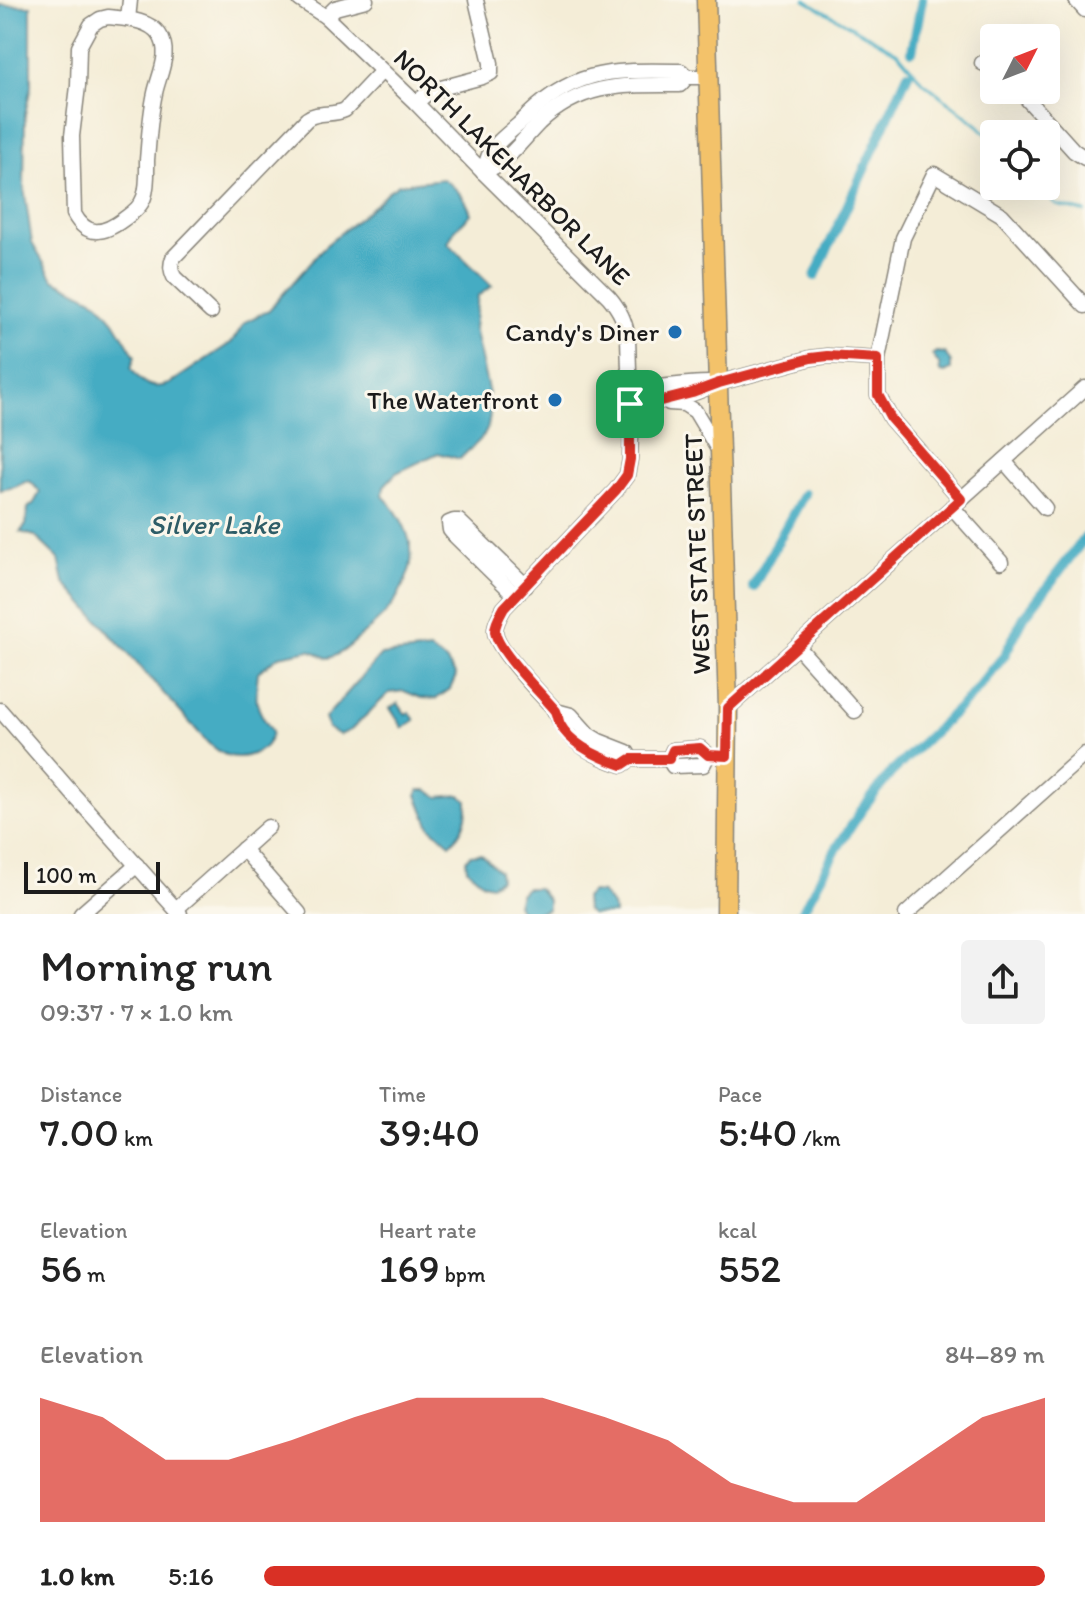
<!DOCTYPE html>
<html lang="en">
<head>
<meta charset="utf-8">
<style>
	:root { --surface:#fff; --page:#f2f2f2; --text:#222; --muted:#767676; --accent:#d93025 }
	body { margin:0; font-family:Itim,sans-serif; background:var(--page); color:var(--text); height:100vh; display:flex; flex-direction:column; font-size:30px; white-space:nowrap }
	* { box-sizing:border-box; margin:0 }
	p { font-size:26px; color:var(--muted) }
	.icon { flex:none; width:44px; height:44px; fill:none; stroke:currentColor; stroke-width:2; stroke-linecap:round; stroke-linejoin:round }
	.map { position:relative; height:914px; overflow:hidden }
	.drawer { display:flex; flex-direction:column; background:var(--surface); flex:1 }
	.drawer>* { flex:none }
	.needle { width:52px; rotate:48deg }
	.buttons { position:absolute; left:980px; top:24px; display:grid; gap:16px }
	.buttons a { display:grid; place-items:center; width:80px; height:80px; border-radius:8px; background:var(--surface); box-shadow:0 8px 32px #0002; font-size:40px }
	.scale { position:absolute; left:24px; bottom:20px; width:136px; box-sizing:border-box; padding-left:8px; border:4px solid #1c1c1c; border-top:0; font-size:22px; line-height:28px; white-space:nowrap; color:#1c1c1c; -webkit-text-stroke:6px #fbf7ec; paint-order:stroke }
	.pin { position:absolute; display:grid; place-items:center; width:68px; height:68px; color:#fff; margin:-34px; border-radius:16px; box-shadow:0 4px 12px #0006 }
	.round { display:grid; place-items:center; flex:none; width:84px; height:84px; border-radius:8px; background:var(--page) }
	.head { display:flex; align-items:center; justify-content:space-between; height:136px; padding:0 40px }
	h1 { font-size:44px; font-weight:600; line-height:60px }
	.stats { display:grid; grid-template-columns:repeat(3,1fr); gap:12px; height:136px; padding:8px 40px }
	.stats div { display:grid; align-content:center }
	.stats b { font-size:40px; font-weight:600 }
	.stats small { font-size:22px; font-weight:400 }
	.stats p { font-size:22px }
	.chart { height:224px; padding:16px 40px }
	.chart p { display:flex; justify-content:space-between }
	.chart svg { width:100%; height:144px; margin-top:8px; fill:var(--accent); opacity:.7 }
	ul { padding:0 40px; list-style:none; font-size:26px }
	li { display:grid; grid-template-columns:128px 96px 1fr; align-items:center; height:60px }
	li i { height:20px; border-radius:10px; background:var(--accent) }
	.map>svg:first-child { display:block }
</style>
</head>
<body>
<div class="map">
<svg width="1085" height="914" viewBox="0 0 1085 914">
	<rect width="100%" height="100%" fill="#fbf7ec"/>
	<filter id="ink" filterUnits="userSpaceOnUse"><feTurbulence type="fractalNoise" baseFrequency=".0125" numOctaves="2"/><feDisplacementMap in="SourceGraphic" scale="16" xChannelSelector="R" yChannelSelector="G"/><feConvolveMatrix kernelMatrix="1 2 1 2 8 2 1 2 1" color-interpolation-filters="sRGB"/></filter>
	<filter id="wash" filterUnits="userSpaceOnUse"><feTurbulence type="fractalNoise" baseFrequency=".006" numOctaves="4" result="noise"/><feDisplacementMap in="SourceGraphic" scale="32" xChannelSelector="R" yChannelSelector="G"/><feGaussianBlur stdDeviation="1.8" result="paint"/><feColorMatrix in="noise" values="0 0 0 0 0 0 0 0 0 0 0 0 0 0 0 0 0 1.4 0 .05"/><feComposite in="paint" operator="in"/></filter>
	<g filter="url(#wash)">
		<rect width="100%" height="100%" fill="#f4edd7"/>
		<g fill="#44acc3" stroke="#306470" stroke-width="2">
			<path d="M0,5L31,6V86L25,114L24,187L32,243L53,279L97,301L114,321L135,356L131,368C141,383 151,391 169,384L232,342L245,322L269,310L325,246L377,203L387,192L399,184L443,179C456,187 467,200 471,214L454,231L448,243L492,286L478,296L474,328L489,394L484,397L485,404L490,408C490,439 480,438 460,459L438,453L396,473L384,486L383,496C400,513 414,539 411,563C410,574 397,599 390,608C383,618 372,626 363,634C352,644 342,655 327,658L310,650L279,656L258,672C255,700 254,707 272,731C270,751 245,761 226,755C220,753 215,748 209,744L64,582L59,559L35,536L20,532L26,525L28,508L34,503L40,492L31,482L27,481L15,487L0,490Z"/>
			<polygon points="936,352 945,353 951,363 951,370 945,373 940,372 939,364 932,355"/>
			<polygon points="430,650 446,661 456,676 450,689 436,699 421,698 404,691 389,693 351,730 340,735 328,728 325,718 381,655"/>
			<polygon points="398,703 406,715 409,712 415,720 403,728 390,708"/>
			<path d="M419,790H427L439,797L460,795L467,801C468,818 464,832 450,844L430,827L417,795Z"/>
			<polygon points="481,854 499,871 500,879 491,885 483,883 467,869 466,860 470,855"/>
			<path d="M526,888H538L548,900V909C538,914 530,914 520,910L517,904L520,894Z"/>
			<polygon points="591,892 602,893 611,904 615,914 591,914 586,910 585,898"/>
		</g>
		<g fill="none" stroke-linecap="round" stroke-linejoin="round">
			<g stroke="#44acc3" stroke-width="3">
				<polyline points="805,0 898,53 922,81 979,126 994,142"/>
				<polyline points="1037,186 1056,205 1085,212"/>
			</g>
			<g stroke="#44acc3" stroke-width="10">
				<polyline points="912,51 922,0"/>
				<polyline points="815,276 908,74"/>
				<polyline points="753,587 804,494"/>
				<polyline points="801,914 835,851 861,811 891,773 973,694 1004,656 1024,617 1085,538"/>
			</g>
		</g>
	</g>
	<g filter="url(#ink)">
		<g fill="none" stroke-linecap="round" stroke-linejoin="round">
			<g stroke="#88847a" stroke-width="17">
				<g id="minor">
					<path d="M300,0L326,17L416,103L483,172L609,297C620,310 625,321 628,338L631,435L630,459L627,475L616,490L504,608C500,615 495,623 495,631C496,650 542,695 556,711"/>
					<polyline points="1076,0 1085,10"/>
					<path d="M108,17C125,19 148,19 159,34C172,52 159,74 155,93C150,115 149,137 147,160C147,172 148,186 144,197C141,207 132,213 124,219C104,234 87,238 74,214L72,136L78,86L79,47L91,25L100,19Z"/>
					<polyline points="326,17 335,8 366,0"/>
					<polyline points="128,19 130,0"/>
					<polyline points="982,63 994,68"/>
					<polyline points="1019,90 1074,151 1085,158"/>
					<polyline points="416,103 430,91 482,77 491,73 491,63 476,0"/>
					<path d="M483,172C485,167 487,160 489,155C495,143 509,133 519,124C573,68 607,70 681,71L687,77H708"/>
					<path d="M483,172C488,170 495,167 499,164C514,153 526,136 539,123C582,82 624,85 680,85L687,77"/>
					<path d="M211,312L174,277C171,270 170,266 173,258L307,119C318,111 332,116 345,110L382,71"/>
					<path d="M630,390C657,388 683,383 710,383"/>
					<polyline points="669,403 684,404 695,411 719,451"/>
					<polyline points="630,404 653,403 696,392 719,383 811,358 828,356 878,359"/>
					<polyline points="1004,461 1045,508"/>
					<polyline points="961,499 891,419 878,395 878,359 903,238 934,174 1002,215 1085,306"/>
					<polyline points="952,507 1001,562"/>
					<polyline points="516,596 455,536 450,530 449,523 454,521 459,521 526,586"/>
					<polyline points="797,646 855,711"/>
					<polyline points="728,708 1085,388"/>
					<polyline points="0,710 72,793 180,914"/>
					<polygon points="700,748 708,755 703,765 673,766 669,759 673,750"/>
					<path d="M631,759L627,752L599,741L589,735L571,715L556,711C565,741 594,756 622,765L631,759H669"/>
					<polyline points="243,849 299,913"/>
					<polyline points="176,909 268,827"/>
					<polyline points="81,914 137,865"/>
					<polyline points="906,914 1085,754"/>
				</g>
			</g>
			<g stroke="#88847a" stroke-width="21">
				<polyline id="major" points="706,0 728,708 726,914"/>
			</g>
			<use href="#minor" stroke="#fff" stroke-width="14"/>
			<use href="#major" stroke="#f3c26a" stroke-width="18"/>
		</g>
	</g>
	<g fill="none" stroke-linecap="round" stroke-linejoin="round" filter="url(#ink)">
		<g stroke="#fff" stroke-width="16">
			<path id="route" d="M828,356L878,359V395L891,419L961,499L728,708L727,756L708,755L700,748L673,750L669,759H631L622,765C601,758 571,745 560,724C558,720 558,715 556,711C543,695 496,650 495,631C495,623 500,615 504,608L616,490L627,475L630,459V404L653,403L692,393L719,383L811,358Z"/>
		</g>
		<use href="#route" stroke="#d93025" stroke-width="10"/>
	</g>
	<g fill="#1f6fb2" stroke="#fbf7ec" stroke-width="3">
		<circle cx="675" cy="332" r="8"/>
		<circle cx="555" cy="400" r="8"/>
	</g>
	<g text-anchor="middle" stroke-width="6" stroke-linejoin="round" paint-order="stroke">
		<g font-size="26" fill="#1c1c1c" stroke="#fbf7ec">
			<text transform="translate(512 167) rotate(45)" y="9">NORTH LAKEHARBOR LANE</text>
			<text transform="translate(697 554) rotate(-92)" y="9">WEST STATE STREET</text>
		</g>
		<g font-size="26" fill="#1c1c1c" stroke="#fbf7ec" text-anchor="end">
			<text x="659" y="341">Candy's Diner</text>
			<text x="539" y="409">The Waterfront</text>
		</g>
		<g font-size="28" font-style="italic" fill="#2e5d67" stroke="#fbf7ec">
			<text x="214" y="534">Silver Lake</text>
		</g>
	</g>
</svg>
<div class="buttons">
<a><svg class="needle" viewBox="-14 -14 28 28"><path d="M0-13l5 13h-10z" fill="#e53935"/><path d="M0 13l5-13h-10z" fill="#767676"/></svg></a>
<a><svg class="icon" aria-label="locate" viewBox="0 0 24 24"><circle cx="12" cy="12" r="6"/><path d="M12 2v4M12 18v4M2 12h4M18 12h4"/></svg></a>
</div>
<div class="scale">100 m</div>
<div class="pin" style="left:630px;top:404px;background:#1e9e55"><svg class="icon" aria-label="arrive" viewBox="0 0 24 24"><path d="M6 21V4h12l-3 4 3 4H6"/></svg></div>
</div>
<section class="drawer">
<div class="head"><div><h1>Morning run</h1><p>09:37 · 7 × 1.0 km</p></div><a class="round"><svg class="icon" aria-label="share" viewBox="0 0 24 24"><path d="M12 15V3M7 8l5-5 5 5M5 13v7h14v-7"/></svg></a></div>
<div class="stats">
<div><p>Distance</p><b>7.00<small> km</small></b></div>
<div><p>Time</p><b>39:40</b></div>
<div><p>Pace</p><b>5:40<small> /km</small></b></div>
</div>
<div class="stats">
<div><p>Elevation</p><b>56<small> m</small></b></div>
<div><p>Heart rate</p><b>169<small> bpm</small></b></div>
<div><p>kcal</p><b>552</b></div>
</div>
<div class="chart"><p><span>Elevation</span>84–89 m</p>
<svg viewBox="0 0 160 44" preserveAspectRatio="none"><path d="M0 44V6L10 12L20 25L30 25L40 19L50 12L60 6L70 6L80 6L90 12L100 19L110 32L120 38L130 38L140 25L150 12L160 6V44z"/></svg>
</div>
<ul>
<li><b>1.0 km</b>5:16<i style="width:100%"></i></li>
</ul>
</section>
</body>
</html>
